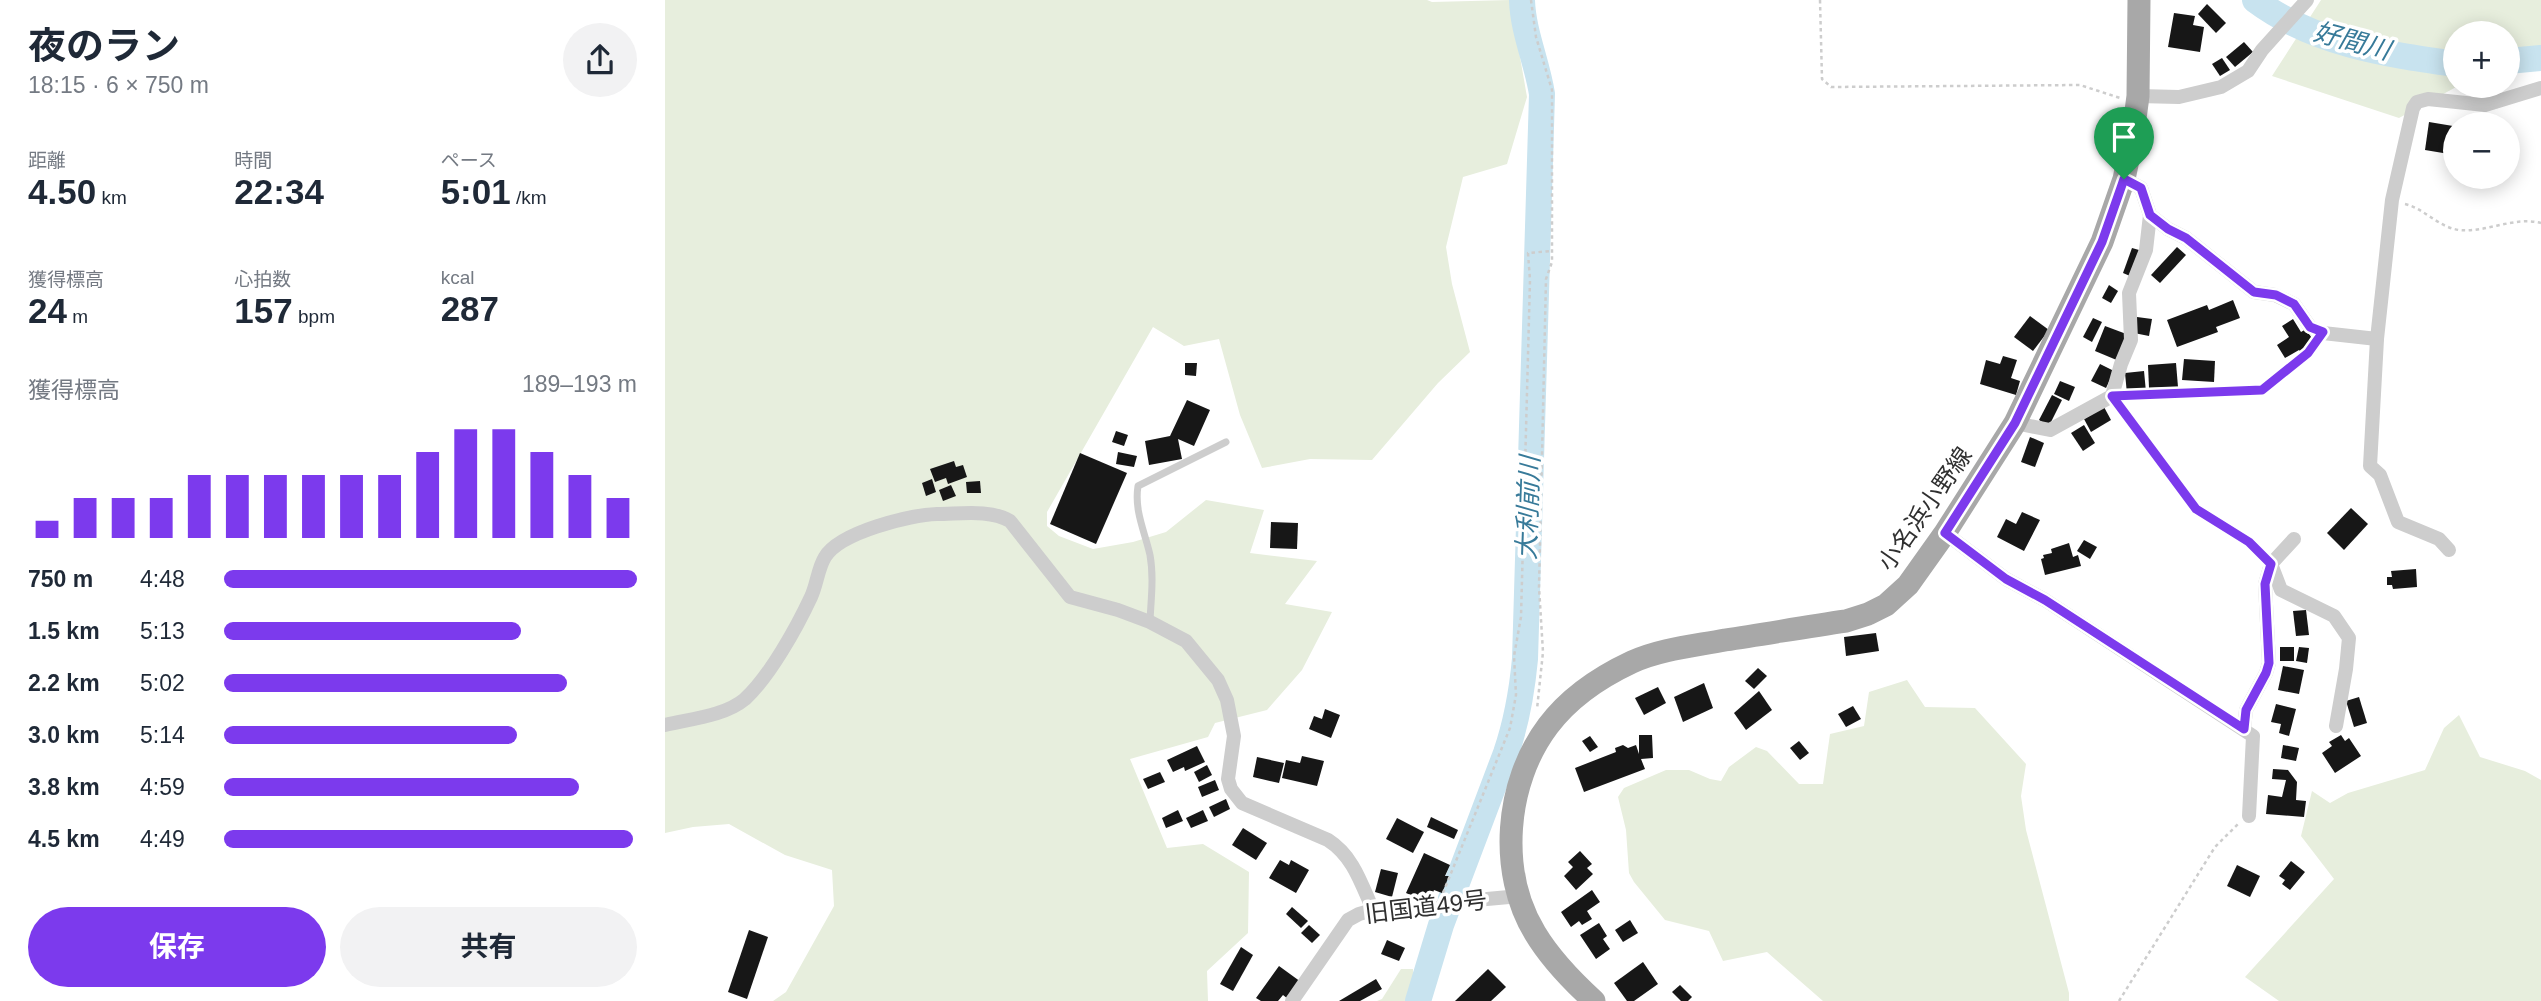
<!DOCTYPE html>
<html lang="ja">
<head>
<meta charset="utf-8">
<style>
	:root { --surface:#fff; --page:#f2f2f3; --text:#1f2937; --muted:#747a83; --accent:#7c3aed }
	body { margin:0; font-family:Helvetica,"Noto Sans JP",sans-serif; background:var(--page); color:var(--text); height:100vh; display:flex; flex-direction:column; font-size:26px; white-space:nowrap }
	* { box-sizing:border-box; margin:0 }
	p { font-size:23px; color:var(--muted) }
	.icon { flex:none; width:38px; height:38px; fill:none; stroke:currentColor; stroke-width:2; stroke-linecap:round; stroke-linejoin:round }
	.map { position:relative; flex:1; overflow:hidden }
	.drawer { display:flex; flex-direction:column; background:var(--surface); width:665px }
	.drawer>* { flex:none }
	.controls { position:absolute; left:1778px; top:21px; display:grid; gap:14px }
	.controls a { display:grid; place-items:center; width:77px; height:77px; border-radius:50%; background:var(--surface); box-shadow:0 4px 18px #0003; font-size:35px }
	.pin { position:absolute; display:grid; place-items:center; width:60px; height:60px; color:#fff; margin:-72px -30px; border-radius:50% 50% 50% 0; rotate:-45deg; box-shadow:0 0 7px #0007 }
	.pin .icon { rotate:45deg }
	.round { display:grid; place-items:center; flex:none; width:74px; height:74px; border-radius:37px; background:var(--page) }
	.overview { display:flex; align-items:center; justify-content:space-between; height:119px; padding:0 28px }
	h1 { font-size:38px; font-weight:700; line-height:52px }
	.metrics { display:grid; grid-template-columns:repeat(3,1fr); gap:10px; height:119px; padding:7px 28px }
	.metrics div { display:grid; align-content:center }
	.metrics b { font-size:35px; font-weight:700 }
	.metrics small { font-size:19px; font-weight:400 }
	.metrics p { font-size:19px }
	.chart { height:196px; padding:14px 28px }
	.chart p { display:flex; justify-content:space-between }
	.chart svg { width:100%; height:126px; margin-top:7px; stroke:var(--accent); stroke-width:6 }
	.primary-button { display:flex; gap:14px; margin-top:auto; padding:14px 28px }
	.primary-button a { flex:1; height:80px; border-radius:42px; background:var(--accent); color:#fff; font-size:28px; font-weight:700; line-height:80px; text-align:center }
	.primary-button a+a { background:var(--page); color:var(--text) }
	ul { padding:0 28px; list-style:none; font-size:23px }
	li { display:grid; grid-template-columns:112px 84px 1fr; align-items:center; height:52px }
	li i { height:18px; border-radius:9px; background:var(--accent) }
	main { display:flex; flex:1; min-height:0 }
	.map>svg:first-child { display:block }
</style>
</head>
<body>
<main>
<section class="drawer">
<div class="overview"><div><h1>夜のラン</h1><p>18:15 · 6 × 750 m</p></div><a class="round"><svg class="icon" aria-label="share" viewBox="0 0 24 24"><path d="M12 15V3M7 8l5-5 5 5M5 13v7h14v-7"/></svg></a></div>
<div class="metrics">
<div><p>距離</p><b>4.50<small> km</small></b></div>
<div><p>時間</p><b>22:34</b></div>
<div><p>ペース</p><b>5:01<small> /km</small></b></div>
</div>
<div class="metrics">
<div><p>獲得標高</p><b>24<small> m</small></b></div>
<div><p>心拍数</p><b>157<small> bpm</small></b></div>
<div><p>kcal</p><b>287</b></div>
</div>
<div class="chart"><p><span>獲得標高</span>189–193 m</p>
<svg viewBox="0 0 160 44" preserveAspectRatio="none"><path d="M5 44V38M15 44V30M25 44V30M35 44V30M45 44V22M55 44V22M65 44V22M75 44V22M85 44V22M95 44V22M105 44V14M115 44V6M125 44V6M135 44V14M145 44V22M155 44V30"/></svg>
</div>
<ul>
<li><b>750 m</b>4:48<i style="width:100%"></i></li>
<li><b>1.5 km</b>5:13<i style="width:72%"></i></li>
<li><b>2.2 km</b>5:02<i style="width:83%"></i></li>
<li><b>3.0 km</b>5:14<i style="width:71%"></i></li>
<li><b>3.8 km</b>4:59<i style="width:86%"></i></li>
<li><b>4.5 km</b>4:49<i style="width:99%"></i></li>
</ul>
<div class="primary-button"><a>保存</a><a>共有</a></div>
</section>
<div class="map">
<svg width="1876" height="1001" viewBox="0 0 1876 1001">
	<rect width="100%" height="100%" fill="#fff"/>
	<g fill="#e7eedd">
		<polygon points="0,0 762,0 767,2 845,0 862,97 842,164 798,177 781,247 787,284 805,352 773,383 707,460 645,459 597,468 575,415 554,339 519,346 488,327 382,512 382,526 394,536 428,549 468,542 501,532 541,500 599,510 585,553 652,561 620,604 667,612 637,670 602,710 550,723 543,737 465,759 502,848 538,844 584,872 583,933 542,971 543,1001 108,1001 121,992 169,906 167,870 120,855 64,824 28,827 0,833"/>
		<polygon points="1656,0 1876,0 1876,46 1869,46 1843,60 1843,33 1790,33 1790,86 1793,86 1734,118 1607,76"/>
		<polygon points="1242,680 1260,707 1310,708 1361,764 1356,796 1361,830 1404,993 1404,1001 1158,1001 1102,952 1058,961 1044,931 1000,920 969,882 964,873 961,830 953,797 959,788 1001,770 1024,770 1045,779 1056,781 1064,767 1091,747 1102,751 1134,784 1158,784 1165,734 1199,726 1204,692"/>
		<polygon points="1794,715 1815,757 1860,771 1876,780 1876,1001 1614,1001 1580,977 1669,879 1636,836 1647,791 1665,803 1683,793 1760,770 1779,728"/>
		<polygon points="736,969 748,969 748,1001 712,1001 717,999"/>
	</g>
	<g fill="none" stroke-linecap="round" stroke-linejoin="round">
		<g stroke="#c8e3ef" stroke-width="26">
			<path d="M1590,0C1649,44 1720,54 1790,64"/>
			<polyline points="1843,61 1876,58"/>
			<path d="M753,1001L776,925L841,753C852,721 857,691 860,659L877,94C872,62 858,32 857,0"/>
		</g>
	</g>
	<g fill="#171717">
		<polygon points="1542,4 1561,23 1551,33 1533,14"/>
		<polygon points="1509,13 1530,16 1528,25 1539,27 1535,52 1503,47"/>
		<polygon points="1579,42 1588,52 1570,67 1561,57"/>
		<polygon points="1557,58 1565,70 1555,76 1547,64"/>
		<polygon points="1764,122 1788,126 1784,154 1760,150"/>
		<polygon points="1512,247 1521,255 1495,283 1486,275"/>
		<polygon points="1467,248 1474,250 1465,276 1458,273"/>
		<polygon points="1444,285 1453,291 1446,303 1437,298"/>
		<polygon points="1568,300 1575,318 1551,327 1553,332 1512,347 1502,320 1542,305 1544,310"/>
		<polygon points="1365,316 1384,330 1368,351 1349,337"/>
		<polygon points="1472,317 1487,319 1484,336 1469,333"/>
		<polygon points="1428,318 1437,322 1427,342 1418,337"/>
		<polygon points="1628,319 1636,332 1641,329 1648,340 1642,343 1644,347 1636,352 1634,350 1620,358 1612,345 1624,337 1617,326"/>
		<polygon points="1440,326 1464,335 1454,361 1430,351"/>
		<polygon points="1338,356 1352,360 1346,378 1355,381 1351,395 1315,384 1321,360 1335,364"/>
		<polygon points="1519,359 1550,361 1549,382 1517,380"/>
		<polygon points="520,363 532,363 531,376 520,375"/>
		<polygon points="1511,363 1513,387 1484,388 1483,365"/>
		<polygon points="1435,364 1449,371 1441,388 1426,381"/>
		<polygon points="1479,371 1481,392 1462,394 1460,373"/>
		<polygon points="1395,381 1410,387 1404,401 1389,394"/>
		<polygon points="1387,395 1397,400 1384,426 1374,420"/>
		<polygon points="522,400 545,410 529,446 513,439 517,459 484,465 480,441 505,436"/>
		<polygon points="1439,407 1446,420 1426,432 1419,419"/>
		<polygon points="1419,425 1430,443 1418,451 1406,433"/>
		<polygon points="451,431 463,435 459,446 447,442"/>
		<polygon points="1365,437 1379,443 1370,467 1356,462"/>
		<polygon points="453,452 472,456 469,467 451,464"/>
		<polygon points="415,453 462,473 431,544 385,524"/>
		<polygon points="289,461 291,467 298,465 302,477 283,484 281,478 270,482 265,469"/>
		<polygon points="267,479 271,492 261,496 257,483"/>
		<polygon points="315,481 316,493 302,493 301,482"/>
		<polygon points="286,485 291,496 278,501 274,490"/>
		<polygon points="1686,508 1703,524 1679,550 1662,533"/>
		<polygon points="1357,512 1375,520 1359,551 1332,537 1341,519 1351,524"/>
		<polygon points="606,522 633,523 632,549 605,548"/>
		<polygon points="1419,540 1432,547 1425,559 1412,551"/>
		<polygon points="1404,543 1408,557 1413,555 1416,566 1380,575 1376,559 1379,558 1378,555 1387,553 1386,549"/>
		<polygon points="1751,569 1752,587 1728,589 1727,585 1722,585 1722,577 1727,577 1726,571"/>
		<polygon points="1641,610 1644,635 1631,636 1628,611"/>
		<polygon points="1211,633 1214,651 1181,656 1179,637"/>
		<rect x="1615" y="647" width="14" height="14"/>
		<polygon points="1634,647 1644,648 1642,663 1631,661"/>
		<polygon points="1618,666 1639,670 1634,694 1613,690"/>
		<polygon points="1093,668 1102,676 1089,689 1080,681"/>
		<polygon points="1039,683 1048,708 1018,722 1009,697"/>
		<polygon points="993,687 1001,703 979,715 970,698"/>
		<polygon points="1094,691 1107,710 1081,730 1069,713"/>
		<polygon points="1694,697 1702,723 1689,727 1681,701"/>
		<polygon points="1611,704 1631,709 1624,736 1614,733 1616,724 1606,722"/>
		<polygon points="1188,706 1196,719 1181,727 1173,714"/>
		<polygon points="660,709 675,715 666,738 644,729 649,716 657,719"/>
		<polygon points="974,735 987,735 988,758 976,759 980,769 919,792 910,768 951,752 950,748 958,745 963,748 971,745 974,754"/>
		<polygon points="1676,735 1680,741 1684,738 1696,756 1670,773 1657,753 1667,746 1664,742"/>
		<polygon points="925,736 933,747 925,752 917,741"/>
		<polygon points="1134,741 1144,753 1135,760 1125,748"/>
		<polygon points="1618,745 1634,748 1631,761 1616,758"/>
		<polygon points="532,746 540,762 520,771 519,767 508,772 502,760"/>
		<polygon points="637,756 659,761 652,786 617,778 621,760 635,763"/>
		<polygon points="592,757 619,763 614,783 588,777"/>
		<polygon points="542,765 547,775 534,782 529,772"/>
		<polygon points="1608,769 1623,770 1632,782 1631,800 1641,801 1639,817 1601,814 1603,795 1617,797 1621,780 1607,779"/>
		<polygon points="495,772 500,782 483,789 478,779"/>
		<polygon points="550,780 554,790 537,797 533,787"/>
		<polygon points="561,799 565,809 549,817 544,807"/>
		<polygon points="513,810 518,821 501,828 497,818"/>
		<polygon points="538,810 543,821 526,828 521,818"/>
		<polygon points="766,817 793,830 789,839 762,827"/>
		<polygon points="732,818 759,832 748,853 721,839"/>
		<polygon points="578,828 602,843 591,860 567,845"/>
		<polygon points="915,851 927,864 922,868 928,874 911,890 899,876 908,867 903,862"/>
		<polygon points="759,853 785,865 780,876 784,876 777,893 769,890 764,903 741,893"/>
		<polygon points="615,860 624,865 626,860 644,870 631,893 604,878"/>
		<polygon points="1626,861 1640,872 1625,890 1617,884 1620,880 1614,876"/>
		<polygon points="1572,865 1595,876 1585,897 1562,886"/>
		<polygon points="716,869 733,873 727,897 710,892"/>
		<polygon points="927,890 935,902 922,911 927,919 917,925 914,921 906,927 896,912"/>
		<polygon points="627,907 643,921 636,928 621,914"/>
		<polygon points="965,920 973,933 958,942 950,930"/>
		<polygon points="934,923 942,936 938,939 945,949 931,959 915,935"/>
		<polygon points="644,925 655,935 647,943 636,933"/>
		<polygon points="84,930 103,937 82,999 63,992"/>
		<polygon points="722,940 740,948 734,961 716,954"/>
		<polygon points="576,947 588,955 568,991 555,984"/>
		<polygon points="978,962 993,984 969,1001 962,1001 949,983"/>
		<polygon points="614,966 636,982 623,999 618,995 613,1001 596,1001 591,998"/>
		<polygon points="823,969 841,987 826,1001 790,1001"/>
		<polygon points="711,979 717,989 695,1001 674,1001"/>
		<polygon points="1015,985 1027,997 1023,1001 1016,1001 1007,992"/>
	</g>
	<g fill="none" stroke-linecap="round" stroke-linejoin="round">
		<g stroke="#cdcdcd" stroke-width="2.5" stroke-dasharray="3.5 3.5" stroke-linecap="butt">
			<polyline points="866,0 871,37 887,90 887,262 881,279 874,587 878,652 872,709"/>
			<polyline points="1155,0 1157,79 1166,87 1415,85 1455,98"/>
			<path d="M1740,204C1760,209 1773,227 1794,230C1821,233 1849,216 1876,223"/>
			<polyline points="1461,396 1597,390 1643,353 1649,344"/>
			<polyline points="1455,408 1531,509 1584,542 1597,554"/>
			<polyline points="778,893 845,728 851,695 849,656 856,617 865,280 863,253 887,251"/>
			<polyline points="1454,1001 1550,847 1573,824"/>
		</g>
		<path stroke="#cdcdcd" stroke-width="7" d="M485,621C486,599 489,577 485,555C480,532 469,511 473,486L561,442"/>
		<g stroke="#cdcdcd" stroke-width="14">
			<polyline points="1473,96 1514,97 1556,87 1583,71 1597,50 1642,0"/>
			<polyline points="1459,179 1476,188 1485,215 1503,229 1521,238 1589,292 1610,295 1629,304 1645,327 1658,333 1712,339"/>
			<polyline points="1350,423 1385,430 1447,396 1456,364 1466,340 1464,293 1481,250 1485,215"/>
			<polyline points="1280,533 1341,579 1380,600 1588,736 1584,816"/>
			<polyline points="1784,550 1774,539 1733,522 1715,475 1705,466 1712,339 1727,200 1748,108 1752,102 1763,99 1820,105 1876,88"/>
			<polyline points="1606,564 1616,590 1669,616 1684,638 1681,669 1671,726"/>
			<path d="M0,725C25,719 60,716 80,699C105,676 132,627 146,597C152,584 153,568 160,557C175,532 245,515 272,514C295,514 325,509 345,521L405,597L453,610L485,622L521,641L553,680L562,700L569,736L563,779L566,789L577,803L663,840C688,856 696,883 708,910"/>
			<polyline points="1579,729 1581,710 1601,673 1604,663 1600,584 1606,564 1629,539"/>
			<polyline points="627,1001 683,920 694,914 708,910 769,908 800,901 855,896"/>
		</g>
		<path stroke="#a8a8a8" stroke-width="23" d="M929,1001C907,981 885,958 870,933C833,872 840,783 883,726C904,698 935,677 967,662C996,649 1029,646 1060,640C1100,634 1140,627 1181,621L1203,614L1221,605L1243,585L1280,533L1350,423L1437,242L1459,179L1467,141L1473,96L1474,0"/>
	</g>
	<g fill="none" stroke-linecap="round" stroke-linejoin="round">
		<g stroke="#fff" stroke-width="14">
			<polygon id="route" points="1459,179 1476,188 1485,215 1503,229 1521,238 1589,292 1611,295 1629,304 1645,327 1658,332 1643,353 1597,390 1447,396 1531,509 1584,542 1606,564 1600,584 1604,663 1601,673 1581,710 1579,729 1380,600 1341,579 1280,533 1350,423 1437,242"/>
		</g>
		<use href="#route" stroke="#7c3aed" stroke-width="9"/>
	</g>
	<g text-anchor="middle" stroke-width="7" stroke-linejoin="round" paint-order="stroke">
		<g font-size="24" fill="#303030" stroke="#fff">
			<text transform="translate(1260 509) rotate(-55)" y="8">小名浜小野線</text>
			<text transform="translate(761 907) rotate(-7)" y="8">旧国道49号</text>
		</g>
		<g font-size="26" font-style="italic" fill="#377a99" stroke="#fff">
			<text transform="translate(1687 41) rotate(15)" y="9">好間川</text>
			<text transform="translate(863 508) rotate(-88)" y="9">大利前川</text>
		</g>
	</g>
</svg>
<div class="controls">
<a>+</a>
<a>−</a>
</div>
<div class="pin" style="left:1459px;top:179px;background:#1e9e55"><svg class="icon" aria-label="arrive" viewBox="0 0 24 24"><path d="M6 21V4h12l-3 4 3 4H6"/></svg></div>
</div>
</main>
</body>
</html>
